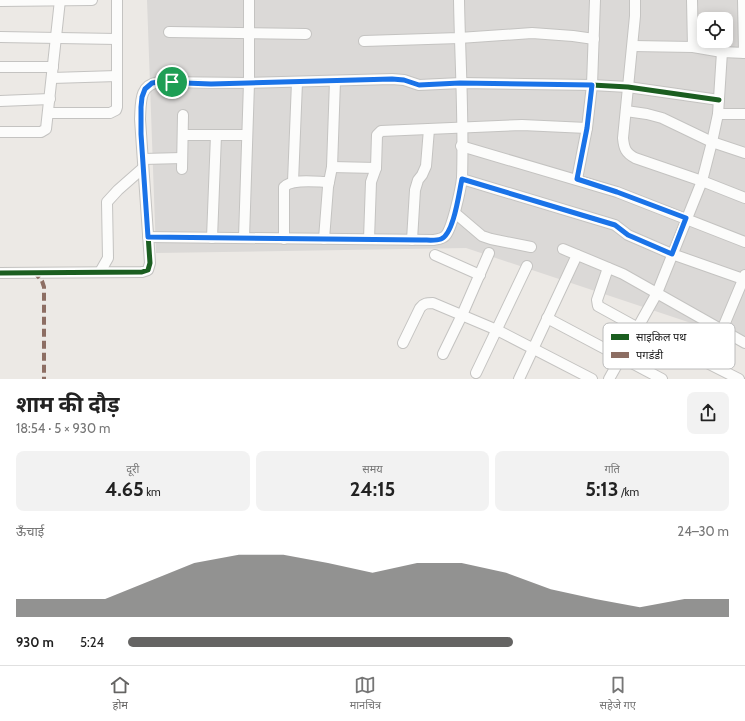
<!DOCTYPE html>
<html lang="hi">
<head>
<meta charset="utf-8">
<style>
	:root { --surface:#fff; --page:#f2f2f2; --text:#222; --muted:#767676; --line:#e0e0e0; --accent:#656463 }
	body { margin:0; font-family:Cabin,"Noto Sans Devanagari",sans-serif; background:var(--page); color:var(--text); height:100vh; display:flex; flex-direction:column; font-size:15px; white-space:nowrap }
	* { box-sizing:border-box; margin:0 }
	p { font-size:13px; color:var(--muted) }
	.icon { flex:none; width:22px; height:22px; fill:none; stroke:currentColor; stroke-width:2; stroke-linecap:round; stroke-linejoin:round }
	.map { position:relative; height:379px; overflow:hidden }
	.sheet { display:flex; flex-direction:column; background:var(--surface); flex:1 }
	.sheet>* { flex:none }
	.tools { position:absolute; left:697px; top:12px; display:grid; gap:8px }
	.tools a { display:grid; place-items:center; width:36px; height:36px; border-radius:8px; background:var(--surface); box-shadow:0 2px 10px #0003; font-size:20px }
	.pin { position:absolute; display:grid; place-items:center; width:34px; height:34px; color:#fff; margin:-17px; border:2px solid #fff; border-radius:50%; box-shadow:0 1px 4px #0007 }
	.round { display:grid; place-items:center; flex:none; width:42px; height:42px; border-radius:8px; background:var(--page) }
	.overview { display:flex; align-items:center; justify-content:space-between; height:68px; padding:0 16px }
	h1 { font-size:22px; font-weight:700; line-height:30px }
	.stats { display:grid; grid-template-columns:repeat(3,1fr); gap:6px; height:68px; padding:4px 16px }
	.stats div { display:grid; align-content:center; border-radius:8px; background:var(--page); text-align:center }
	.stats b { font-size:20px; font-weight:700 }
	.stats small { font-size:11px; font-weight:400 }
	.stats p { font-size:11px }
	.chart { height:112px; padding:8px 16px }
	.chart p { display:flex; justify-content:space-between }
	.chart svg { width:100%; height:72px; margin-top:4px; fill:var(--accent); opacity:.7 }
	ul { padding:0 16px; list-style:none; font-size:13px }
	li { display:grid; grid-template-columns:64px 48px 1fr; align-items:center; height:30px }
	li i { height:10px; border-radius:5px; background:var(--accent) }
	.tabs { display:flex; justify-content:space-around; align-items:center; height:56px; border-top:1px solid var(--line); background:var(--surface); font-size:11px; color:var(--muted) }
	.tabs a { display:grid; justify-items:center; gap:2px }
	.tabs .active { color:var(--accent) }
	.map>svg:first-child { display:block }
</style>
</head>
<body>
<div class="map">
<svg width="745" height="379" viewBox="0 0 745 379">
	<rect width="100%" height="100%" fill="#ece9e5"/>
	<path fill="#dbd9d7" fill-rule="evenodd" d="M147,0H745V341L466,248L156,253ZM704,19H726V41H704Z"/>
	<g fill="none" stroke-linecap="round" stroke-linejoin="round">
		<g stroke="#c4c3c1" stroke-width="12">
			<g id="minor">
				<path d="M635,0V16L623,138C624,149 626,153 635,158L702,181L745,198"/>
				<polyline points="692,0 693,47"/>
				<polyline points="743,0 744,53"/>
				<polyline points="0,1 92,0"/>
				<polyline points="169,32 306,34"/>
				<polyline points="0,37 117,39"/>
				<polyline points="364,41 459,38 532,33 573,36 594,39"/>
				<polyline points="633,46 693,47 722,52 745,53"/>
				<polyline points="0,67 53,67"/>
				<polyline points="52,78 117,76"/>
				<polyline points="0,101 50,99"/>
				<polyline points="626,111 647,114 662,118 712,142 745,153"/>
				<polyline points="48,113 110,113 116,110 117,107 117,0"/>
				<polyline points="718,114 745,114"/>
				<polyline points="0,132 41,132 46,129 60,0"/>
				<polyline points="183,135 247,135"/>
				<polyline points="461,146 617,192 745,242"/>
				<polyline points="143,159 182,158"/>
				<polyline points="332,167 376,168"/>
				<polyline points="182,169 183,115"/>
				<polyline points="462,179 615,225 628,235 672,254 743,279"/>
				<polyline points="577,179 587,128 592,85 595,0"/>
				<polyline points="293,182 297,82"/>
				<polyline points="455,213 482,236 491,239 531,247"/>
				<path d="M148,237L434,240C438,239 442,239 445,236C452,230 461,188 462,178C464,119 460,59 459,0"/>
				<polyline points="212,238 216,135"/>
				<polyline points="244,238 249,83 249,0"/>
				<path d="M284,239V187C292,178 317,182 329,182"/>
				<polyline points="324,239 328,187 332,167 335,81"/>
				<polyline points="369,239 371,182 376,168 377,135 381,131 522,125 587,128"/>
				<polyline points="412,240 415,190 418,180 422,175 426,166 429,129"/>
				<polyline points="563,249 623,274 745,343"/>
				<polyline points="435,255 480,275"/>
				<polyline points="608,268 597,300 598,306 638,328 739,379"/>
				<polyline points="100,272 108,258 107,202 118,190 143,168"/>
				<path d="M0,273L142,272L148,270L150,263L140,119C141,102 139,85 159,82L249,83L392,79L404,80L419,85L461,83L592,85L628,87L719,100"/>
				<polyline points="547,318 662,379"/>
				<polyline points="722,330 745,275"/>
				<path d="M403,343L420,308C424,303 427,303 433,303L497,330L592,379"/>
				<polyline points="443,354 462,315 489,253"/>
				<polyline points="476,373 527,266"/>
				<polyline points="519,379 577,255"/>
				<polyline points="609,379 657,293 702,181 712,142 718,114 722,52"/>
			</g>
		</g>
		<use href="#minor" stroke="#fcfcfb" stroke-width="10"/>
		<polyline stroke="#8d6e63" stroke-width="4" stroke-dasharray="8 4" stroke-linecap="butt" points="34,272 42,281 44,287 44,379"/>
		<g stroke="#fff" stroke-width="8">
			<path id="cycleway" d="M0,273L142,272L148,270L150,263L140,119C141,102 139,85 159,82L249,83L392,79L404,80L419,85L461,83L592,85L628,87L719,100"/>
		</g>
		<use href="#cycleway" stroke="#1b5e20" stroke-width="5"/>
	</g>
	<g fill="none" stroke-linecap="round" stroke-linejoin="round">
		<g stroke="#fff" stroke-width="8">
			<path id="route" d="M392,79L404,80L419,85L460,83L592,85L587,128L577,179L617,192L686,218L672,254L628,235L615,225L462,179C459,192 454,234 441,239C436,241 428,240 422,240L148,237L141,134V107L142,97L145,89L152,83L159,82L211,84L248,83Z"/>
		</g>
		<use href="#route" stroke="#1a73e8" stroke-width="5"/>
	</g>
	<rect x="603" y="323" width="132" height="46" rx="6" fill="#fff" stroke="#bbb" stroke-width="1"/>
	<rect x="611" y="334" width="18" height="6" fill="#1b5e20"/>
	<rect x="611" y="352" width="18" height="6" fill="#8d6e63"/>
	<g font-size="11" fill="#1d1d1d">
		<text x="636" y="341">साइकिल पथ</text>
		<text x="636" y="359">पगडंडी</text>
	</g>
</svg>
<div class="tools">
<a><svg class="icon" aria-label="locate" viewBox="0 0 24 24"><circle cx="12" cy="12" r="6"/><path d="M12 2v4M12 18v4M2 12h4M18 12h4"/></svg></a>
</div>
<div class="pin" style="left:172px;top:82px;background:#1e9e55"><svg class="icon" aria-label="arrive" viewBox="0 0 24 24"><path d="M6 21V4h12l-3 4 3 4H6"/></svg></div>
</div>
<section class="sheet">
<div class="overview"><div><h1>शाम की दौड़</h1><p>18:54 · 5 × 930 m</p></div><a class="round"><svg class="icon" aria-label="share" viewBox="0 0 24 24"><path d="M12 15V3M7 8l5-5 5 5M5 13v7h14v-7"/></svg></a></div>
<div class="stats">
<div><p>दूरी</p><b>4.65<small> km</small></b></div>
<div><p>समय</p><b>24:15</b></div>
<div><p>गति</p><b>5:13<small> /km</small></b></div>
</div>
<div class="chart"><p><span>ऊँचाई</span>24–30 m</p>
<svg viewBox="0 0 160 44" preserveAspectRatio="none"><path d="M0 44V33L10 33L20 33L30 22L40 11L50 6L60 6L70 11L80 17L90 11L100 11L110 17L120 27L130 33L140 38L150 33L160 33V44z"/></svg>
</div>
<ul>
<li><b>930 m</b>5:24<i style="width:64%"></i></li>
</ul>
</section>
<nav class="tabs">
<a class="active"><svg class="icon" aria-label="home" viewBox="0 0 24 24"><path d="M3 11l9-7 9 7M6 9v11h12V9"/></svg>होम</a>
<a><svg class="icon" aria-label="map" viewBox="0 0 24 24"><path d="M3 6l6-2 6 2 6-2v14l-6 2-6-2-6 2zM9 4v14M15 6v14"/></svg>मानचित्र</a>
<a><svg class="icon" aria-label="saved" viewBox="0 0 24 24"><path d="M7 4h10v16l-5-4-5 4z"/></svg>सहेजे गए</a>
</nav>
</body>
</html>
